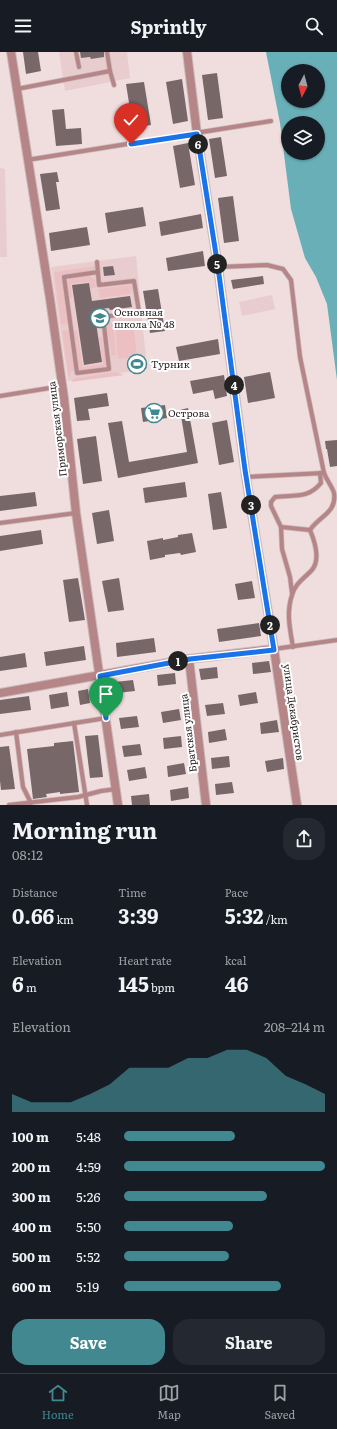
<!DOCTYPE html>
<html lang="en">
<head>
<meta charset="utf-8">
<style>
	:root { --surface:#171b24; --page:#242831; --text:#f1f3f6; --muted:#9ea1a6; --line:#363941; --accent:#418890 }
	body { margin:0; font-family:Literata,serif; background:var(--page); color:var(--text); height:100vh; display:flex; flex-direction:column; font-size:15px; white-space:nowrap }
	* { box-sizing:border-box; margin:0 }
	p { font-size:13px; color:var(--muted) }
	.icon { flex:none; width:22px; height:22px; fill:none; stroke:currentColor; stroke-width:2; stroke-linecap:round; stroke-linejoin:round }
	.map { position:relative; height:753px; overflow:hidden }
	.drawer { display:flex; flex-direction:column; background:var(--surface); flex:1 }
	.drawer>* { flex:none }
	.needle { width:26px; rotate:186deg }
	.controls { position:absolute; left:281px; top:12px; display:grid; gap:8px }
	.controls a { display:grid; place-items:center; width:44px; height:44px; border-radius:50%; background:var(--surface); box-shadow:0 1px 3px #0004; font-size:20px }
	.pin { position:absolute; display:grid; place-items:center; width:34px; height:34px; color:#fff; margin:-41px -17px; border-radius:50% 50% 50% 0; rotate:-45deg; box-shadow:0 0 4px #0007 }
	.pin .icon { rotate:45deg }
	.km { position:absolute; width:20px; height:20px; margin:-10px; border-radius:50%; background:#222; color:#fff; font-size:11px; line-height:20px; text-align:center }
	.round { display:grid; place-items:center; flex:none; width:42px; height:42px; border-radius:16px; background:var(--page) }
	.headline { display:flex; align-items:center; justify-content:space-between; height:68px; padding:0 12px }
	h1 { font-size:22px; font-weight:700; line-height:30px }
	.stats { display:grid; grid-template-columns:repeat(3,1fr); gap:6px; height:68px; padding:4px 12px }
	.stats div { display:grid; align-content:center }
	.stats b { font-size:20px; font-weight:700 }
	.stats small { font-size:11px; font-weight:400 }
	.stats p { font-size:11px }
	.chart { height:112px; padding:8px 12px }
	.chart p { display:flex; justify-content:space-between }
	.chart svg { width:100%; height:72px; margin-top:4px; fill:var(--accent); opacity:.7 }
	.button { display:flex; gap:8px; margin-top:auto; padding:8px 12px }
	.button a { flex:1; height:46px; border-radius:16px; background:var(--accent); color:#fff; font-size:16px; font-weight:700; line-height:46px; text-align:center }
	.button a+a { background:var(--page); color:var(--text) }
	ul { padding:0 12px; list-style:none; font-size:13px }
	li { display:grid; grid-template-columns:64px 48px 1fr; align-items:center; height:30px }
	li i { height:10px; border-radius:5px; background:var(--accent) }
	header { display:flex; justify-content:space-between; align-items:center; height:52px; padding:0 12px; background:var(--surface); font-size:18px; font-weight:700 }
	.tab-bar { display:flex; justify-content:space-around; align-items:center; height:56px; border-top:1px solid var(--line); background:var(--surface); font-size:11px; color:var(--muted) }
	.tab-bar a { display:grid; justify-items:center; gap:2px }
	.tab-bar .active { color:var(--accent) }
	.map>svg:first-child { display:block }
</style>
</head>
<body>
<header><svg class="icon" aria-label="menu" viewBox="0 0 24 24"><path d="M4 6h16M4 12h16M4 18h16"/></svg>Sprintly<svg class="icon" aria-label="search" viewBox="0 0 24 24"><circle cx="10" cy="10" r="6"/><path d="M15 15l6 6"/></svg></header>
<div class="map">
<svg width="337" height="753" viewBox="0 0 337 753">
	<rect width="100%" height="100%" fill="#f0ddde"/>
	<g fill="#e9cdce">
		<polygon points="59,0 127,0 130,26 65,39"/>
		<polygon points="0,116 5,117 7,205 0,205"/>
		<polygon points="136,204 147,317 68,329 51,215"/>
		<polygon points="272,243 275,257 242,264 239,250"/>
	</g>
	<g fill="#ecc0c2">
		<polygon points="95,214 95,218 61,224 68,272 61,273 54,220"/>
		<polygon points="90,224 95,228 96,235 91,237 89,230 71,232 72,245 68,247 66,234 67,229 71,226"/>
		<polygon points="130,233 133,236 130,242 100,246 98,237"/>
		<polygon points="133,269 137,305 118,307 115,272"/>
		<polygon points="106,271 113,271 116,303 112,304"/>
		<polygon points="68,278 74,319 71,319 69,327 62,279"/>
		<polygon points="77,278 83,315 103,312 99,285 102,285 106,313 103,316 81,319 78,317 75,293 77,292 75,287 73,286 73,279"/>
		<polygon points="116,320 124,323 71,330 75,326"/>
	</g>
	<path fill="#68afb7" fill-rule="evenodd" d="M266,0H337V328L327,252L316,225L305,206L291,157L280,71ZM288,19H318V49H288ZM288,71H318V101H288Z"/>
	<g fill="#786768">
		<polygon points="23,0 38,0 41,19 26,22"/>
		<polygon points="80,0 104,0 104,5 91,7 90,5 81,6"/>
		<polygon points="217,21 223,66 208,68 202,23"/>
		<polygon points="182,27 188,69 173,72 166,30"/>
		<polygon points="144,30 151,73 133,76 126,32"/>
		<polygon points="64,57 66,77 81,76 82,92 56,94 52,58"/>
		<polygon points="221,85 227,124 215,126 209,87"/>
		<polygon points="188,91 195,133 180,136 173,94"/>
		<polygon points="57,120 59,130 56,130 60,157 46,159 40,122"/>
		<polygon points="233,144 239,189 224,191 218,146"/>
		<polygon points="143,155 146,174 108,181 105,161"/>
		<polygon points="201,162 203,176 161,184 159,170"/>
		<polygon points="87,175 90,193 51,199 49,181"/>
		<polygon points="203,199 205,214 168,219 166,206"/>
		<polygon points="113,214 115,223 104,224 103,215"/>
		<polygon points="263,224 264,232 233,237 231,228"/>
		<polygon points="89,231 92,249 130,244 132,255 110,258 109,256 94,258 102,310 84,313 72,233"/>
		<polygon points="158,237 165,279 150,281 143,239"/>
		<polygon points="218,287 220,302 179,309 176,295"/>
		<polygon points="270,320 275,346 248,351 244,325"/>
		<polygon points="224,323 227,344 215,347 213,338 193,342 190,329"/>
		<polygon points="107,341 109,354 88,357 90,368 77,369 74,346"/>
		<polygon points="165,353 167,366 143,370 141,356"/>
		<polygon points="188,356 198,411 118,426 108,371 122,369 129,410 187,400 180,358"/>
		<polygon points="227,368 234,410 219,413 212,371"/>
		<polygon points="96,384 102,429 83,432 77,387"/>
		<polygon points="337,388 337,414 330,415 327,397 326,397 325,389"/>
		<polygon points="185,430 187,445 145,451 143,436"/>
		<polygon points="35,440 37,454 0,459 0,444"/>
		<polygon points="221,440 227,476 213,478 208,442"/>
		<polygon points="109,458 114,489 97,492 92,461"/>
		<polygon points="41,478 43,492 0,499 0,484"/>
		<polygon points="192,481 196,500 181,503 180,501 165,503 165,505 150,508 147,489 163,486 163,488 178,485 178,483"/>
		<polygon points="78,526 85,568 69,570 63,528"/>
		<polygon points="119,526 124,558 108,560 102,529"/>
		<polygon points="252,529 255,546 238,548 235,532"/>
		<polygon points="259,571 261,584 219,590 217,577"/>
		<polygon points="154,586 156,600 117,605 116,591"/>
		<polygon points="84,594 86,608 46,614 44,600"/>
		<polygon points="25,601 27,615 0,619 0,605"/>
		<polygon points="269,609 271,620 253,622 252,611"/>
		<polygon points="217,615 218,626 201,628 199,617"/>
		<polygon points="175,621 176,632 158,634 157,623"/>
		<polygon points="133,628 135,639 117,641 115,630"/>
		<polygon points="88,637 90,651 80,653 78,639"/>
		<polygon points="67,640 69,654 51,657 49,643"/>
		<polygon points="256,640 258,651 240,654 238,643"/>
		<polygon points="29,644 31,658 0,662 0,648"/>
		<polygon points="223,651 225,662 207,664 205,653"/>
		<polygon points="179,657 181,668 163,671 161,660"/>
		<polygon points="137,664 139,675 121,677 119,666"/>
		<polygon points="277,668 279,680 261,682 260,671"/>
		<polygon points="225,677 227,688 209,691 208,680"/>
		<polygon points="98,683 103,725 90,726 85,684"/>
		<polygon points="181,684 182,695 164,697 163,686"/>
		<polygon points="73,689 79,740 60,742 60,740 46,742 47,745 33,747 27,697 54,694 54,691"/>
		<polygon points="140,692 142,703 124,705 122,694"/>
		<polygon points="9,694 15,737 1,738 0,729 0,695"/>
		<polygon points="229,704 230,715 212,717 211,706"/>
		<polygon points="283,706 284,717 267,720 265,709"/>
		<polygon points="184,711 186,722 168,725 167,714"/>
		<polygon points="145,715 147,726 129,729 127,718"/>
		<polygon points="232,730 234,741 216,743 215,732"/>
		<polygon points="188,735 189,746 171,749 170,738"/>
		<polygon points="149,742 150,753 132,753 131,744"/>
	</g>
	<g fill="none" stroke-linecap="round" stroke-linejoin="round">
		<g stroke="#cbbbbc" stroke-width="5.5">
			<g id="service">
				<polyline points="76,0 79,15"/>
				<polyline points="107,0 110,19 114,33"/>
				<polyline points="17,37 110,19"/>
				<polyline points="27,108 271,69"/>
				<polyline points="97,210 99,233 134,229 139,260 103,265 109,317 77,321 64,225 98,220"/>
				<polyline points="218,215 267,213 283,217 291,228 300,305 324,421 246,425"/>
				<polyline points="0,344 62,334"/>
				<path d="M320,421L321,431C307,448 293,442 275,445L271,450V454L281,475L310,478C319,464 337,461 334,441C332,434 327,429 324,421"/>
				<polyline points="0,471 76,461"/>
				<polyline points="281,475 282,497 290,525 292,541"/>
				<path d="M293,595C290,577 286,561 292,543C295,532 303,527 311,519C321,509 315,490 310,478"/>
				<polyline points="274,597 337,588"/>
				<polyline points="74,671 87,753"/>
				<polyline points="16,680 23,735 31,751"/>
				<polyline points="0,683 106,666"/>
				<polyline points="9,753 78,745 101,739 116,737"/>
			</g>
		</g>
		<g stroke="#cbbbbc" stroke-width="10">
			<g id="minor">
				<polyline points="11,0 50,247 64,346 76,461 118,753"/>
				<polyline points="187,0 197,82 218,215 246,425 274,597 297,753"/>
				<polyline points="189,607 206,753"/>
				<polyline points="0,641 189,607 274,597"/>
			</g>
		</g>
		<use href="#service" stroke="#b58588" stroke-width="4"/>
		<use href="#minor" stroke="#b58588" stroke-width="8"/>
	</g>
	<g fill="none" stroke-linecap="round" stroke-linejoin="round">
		<g stroke="#fff" stroke-width="8">
			<polyline id="route" points="106,666 100,624 190,607 274,598 245,418 218,215 197,82 131,92"/>
		</g>
		<use href="#route" stroke="#1a73e8" stroke-width="5"/>
	</g>
	<defs>
		<g id="school-ring" transform="scale(1)"><circle r="9.5" fill="#fff" stroke="#418890" stroke-width="1.5"/><path d="M0-5L7-2L0 1L-7-2ZM-4 1L0 2.5L4 1V4Q0 6-4 4Z" fill="#418890"/></g>
		<g id="stadium-ring" transform="scale(1)"><circle r="9.5" fill="#fff" stroke="#418890" stroke-width="1.5"/><path d="M0-5a6.5 5 0 1 0 0 10a6.5 5 0 1 0 0-10ZM-3.5-1.8h7v3.6h-7Z" fill="#418890"/></g>
		<g id="supermarket-ring" transform="scale(1)"><circle r="9.5" fill="#fff" stroke="#418890" stroke-width="1.5"/><path d="M-6-5.5h2.5l.6 2H6L4.5 2H-2.5L-4.4-4H-6ZM-1.5 3.2a1.3 1.3 0 1 0 .1 0ZM3 3.2a1.3 1.3 0 1 0 .1 0Z" fill="#418890"/></g>
	</defs>
	<g fill-rule="evenodd">
		<use href="#school-ring" x="100" y="266"/>
		<use href="#stadium-ring" x="137" y="312"/>
		<use href="#supermarket-ring" x="154" y="361"/>
	</g>
	<g text-anchor="middle" stroke-width="4" stroke-linejoin="round" paint-order="stroke">
		<g font-size="10" fill="#251e1f" stroke="#fff" text-anchor="start">
			<text x="114" y="264">Основная<tspan x="114" dy="12">школа № 48</tspan></text>
			<text x="151" y="316">Турник</text>
			<text x="168" y="365">Острова</text>
		</g>
		<g font-size="10" fill="#251e1f" stroke="#fff">
			<text transform="translate(57 377) rotate(-97)" y="4">Приморская улица</text>
			<text transform="translate(294 660) rotate(82)" y="4">улица Декабристов</text>
			<text transform="translate(188 681) rotate(-97)" y="4">Братская улица</text>
		</g>
	</g>
</svg>
<div class="controls">
<a><svg class="needle" viewBox="-14 -14 28 28"><path d="M0-13l5 13h-10z" fill="#e53935"/><path d="M0 13l5-13h-10z" fill="#9ea1a6"/></svg></a>
<a><svg class="icon" aria-label="layers" viewBox="0 0 24 24"><path d="M12 4l9 5-9 5-9-5zM3 14l9 5 9-5"/></svg></a>
</div>
<div class="pin" style="left:106px;top:666px;background:#1e9e55"><svg class="icon" aria-label="arrive" viewBox="0 0 24 24"><path d="M6 21V4h12l-3 4 3 4H6"/></svg></div>
<div class="pin" style="left:131px;top:92px;background:#d93025"><svg class="icon" aria-label="check" viewBox="0 0 24 24"><path d="M5 12l5 5 9-10"/></svg></div>
<b class="km" style="left:178px;top:609px">1</b>
<b class="km" style="left:270px;top:573px">2</b>
<b class="km" style="left:251px;top:453px">3</b>
<b class="km" style="left:234px;top:333px">4</b>
<b class="km" style="left:217px;top:212px">5</b>
<b class="km" style="left:198px;top:92px">6</b>
</div>
<section class="drawer">
<div class="headline"><div><h1>Morning run</h1><p>08:12</p></div><a class="round"><svg class="icon" aria-label="share" viewBox="0 0 24 24"><path d="M12 15V3M7 8l5-5 5 5M5 13v7h14v-7"/></svg></a></div>
<div class="stats">
<div><p>Distance</p><b>0.66<small> km</small></b></div>
<div><p>Time</p><b>3:39</b></div>
<div><p>Pace</p><b>5:32<small> /km</small></b></div>
</div>
<div class="stats">
<div><p>Elevation</p><b>6<small> m</small></b></div>
<div><p>Heart rate</p><b>145<small> bpm</small></b></div>
<div><p>kcal</p><b>46</b></div>
</div>
<div class="chart"><p><span>Elevation</span>208–214 m</p>
<svg viewBox="0 0 160 44" preserveAspectRatio="none"><path d="M0 44V33L10 38L20 38L30 38L40 33L50 27L60 17L70 17L80 17L90 11L100 11L110 6L120 6L130 11L140 22L150 27L160 33V44z"/></svg>
</div>
<ul>
<li><b>100 m</b>5:48<i style="width:55%"></i></li>
<li><b>200 m</b>4:59<i style="width:100%"></i></li>
<li><b>300 m</b>5:26<i style="width:71%"></i></li>
<li><b>400 m</b>5:50<i style="width:54%"></i></li>
<li><b>500 m</b>5:52<i style="width:52%"></i></li>
<li><b>600 m</b>5:19<i style="width:78%"></i></li>
</ul>
<div class="button"><a>Save</a><a>Share</a></div>
</section>
<nav class="tab-bar">
<a class="active"><svg class="icon" aria-label="home" viewBox="0 0 24 24"><path d="M3 11l9-7 9 7M6 9v11h12V9"/></svg>Home</a>
<a><svg class="icon" aria-label="map" viewBox="0 0 24 24"><path d="M3 6l6-2 6 2 6-2v14l-6 2-6-2-6 2zM9 4v14M15 6v14"/></svg>Map</a>
<a><svg class="icon" aria-label="saved" viewBox="0 0 24 24"><path d="M7 4h10v16l-5-4-5 4z"/></svg>Saved</a>
</nav>
</body>
</html>
